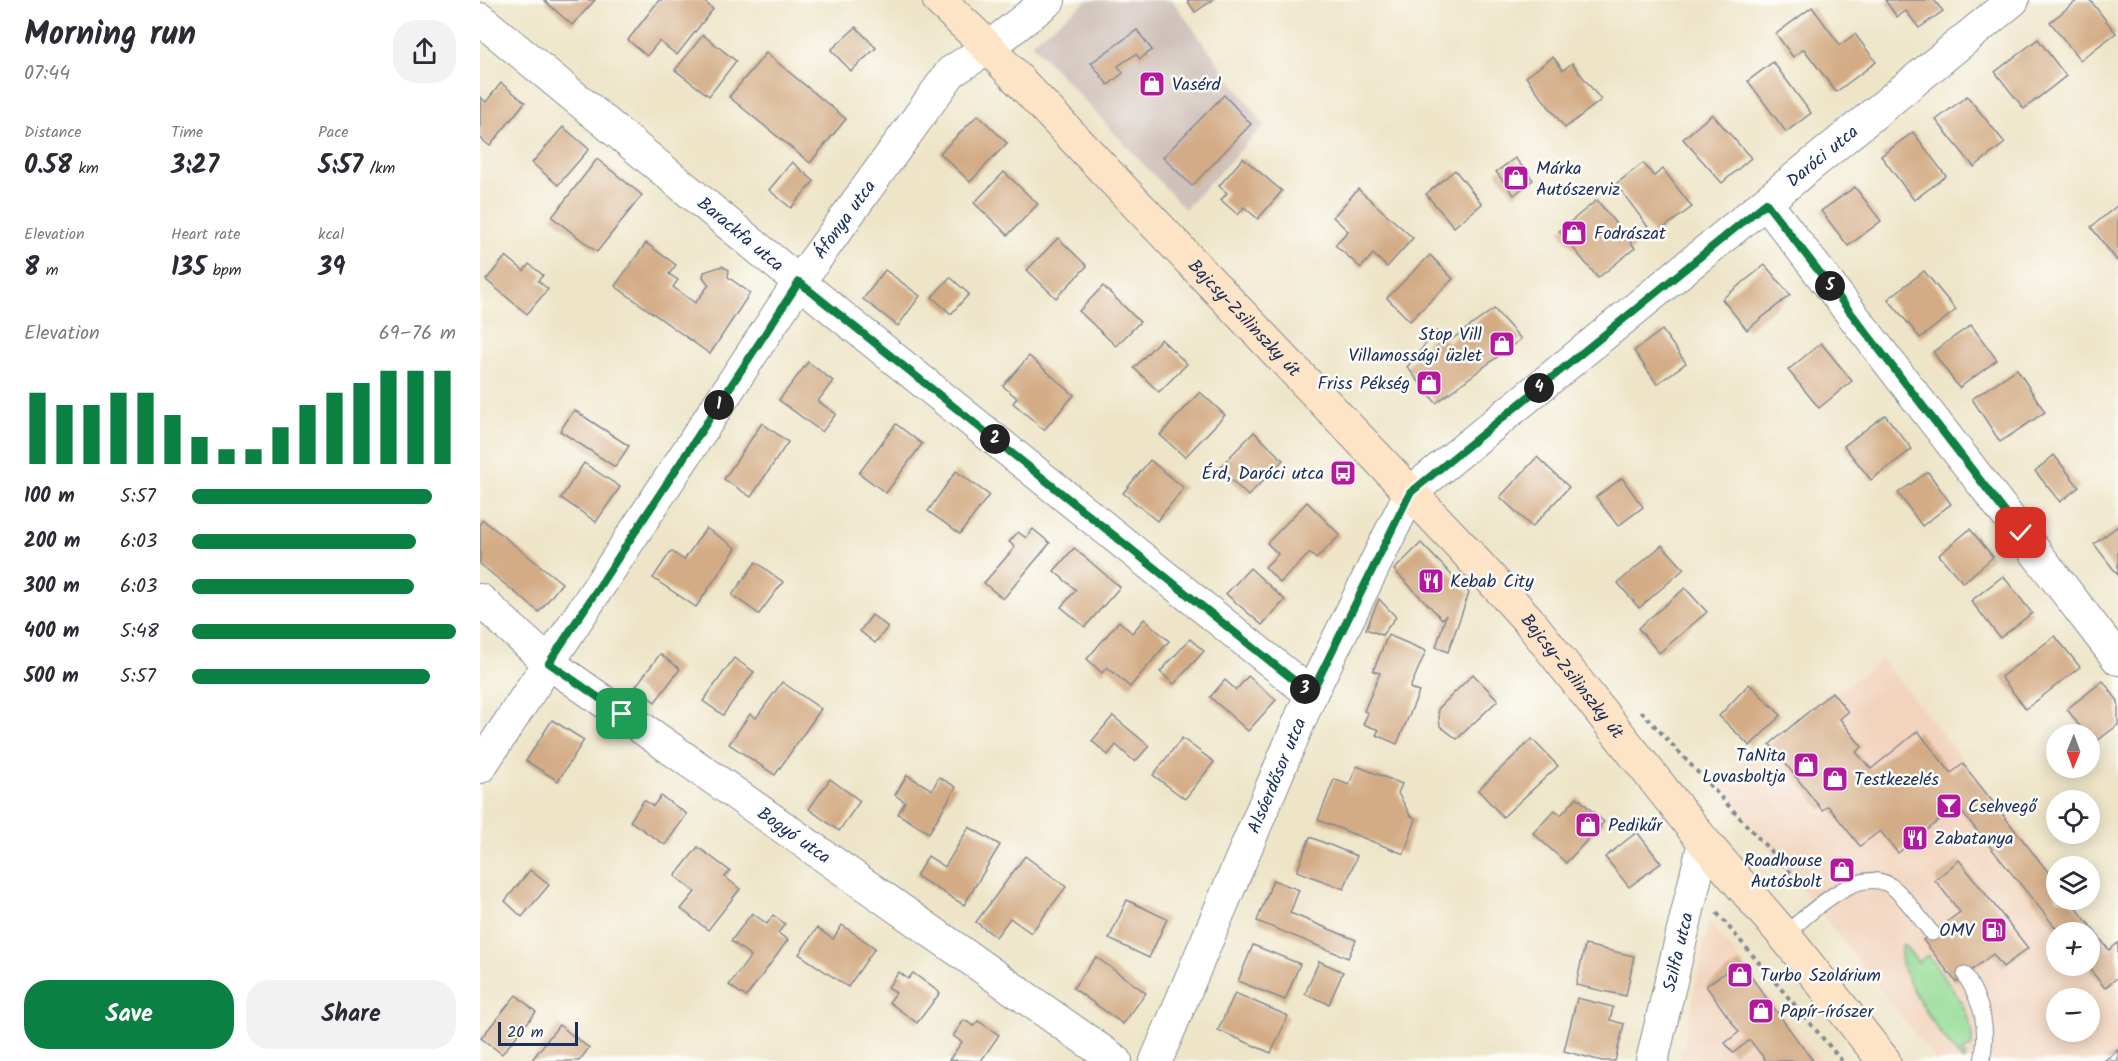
<!DOCTYPE html>
<html lang="en">
<head>
<meta charset="utf-8">
<style>
	:root { --surface:#fff; --page:#f2f2f3; --text:#2b2b33; --muted:#7c7c81; --accent:#0b8043 }
	body { margin:0; font-family:Kalam,sans-serif; background:var(--page); color:var(--text); height:100vh; display:flex; flex-direction:column; font-size:22px; white-space:nowrap }
	* { box-sizing:border-box; margin:0 }
	p { font-size:20px; color:var(--muted) }
	.icon { flex:none; width:33px; height:33px; fill:none; stroke:currentColor; stroke-width:2; stroke-linecap:round; stroke-linejoin:round }
	.map { position:relative; flex:1; overflow:hidden }
	.sheet { display:flex; flex-direction:column; background:var(--surface); width:480px }
	.sheet>* { flex:none }
	.needle { width:39px; rotate:181deg }
	.tools { position:absolute; left:1566px; top:724px; display:grid; gap:12px }
	.tools a { display:grid; place-items:center; width:54px; height:54px; border-radius:50%; background:var(--surface); box-shadow:0 3px 15px #0003; font-size:30px }
	.scale { position:absolute; left:18px; bottom:15px; width:80px; box-sizing:border-box; padding-left:6px; border:3px solid #1b2f5e; border-top:0; font-size:16px; line-height:21px; white-space:nowrap; color:#1b2f5e; -webkit-text-stroke:4px #fdfcf7; paint-order:stroke }
	.pin { position:absolute; display:grid; place-items:center; width:51px; height:51px; color:#fff; margin:-26px; border-radius:12px; box-shadow:0 3px 9px #0006 }
	.km { position:absolute; width:30px; height:30px; margin:-15px; border-radius:50%; background:#222; color:#fff; font-size:16px; line-height:30px; text-align:center }
	.round { display:grid; place-items:center; flex:none; width:63px; height:63px; border-radius:24px; background:var(--page) }
	.headline { display:flex; align-items:center; justify-content:space-between; height:102px; padding:0 24px }
	h1 { font-size:33px; font-weight:700; line-height:45px }
	.metrics { display:grid; grid-template-columns:repeat(3,1fr); gap:9px; height:102px; padding:6px 24px }
	.metrics div { display:grid; align-content:center }
	.metrics b { font-size:26px; font-weight:700 }
	.metrics small { font-size:16px; font-weight:400 }
	.metrics p { font-size:16px }
	.chart { height:168px; padding:12px 24px }
	.chart p { display:flex; justify-content:space-between }
	.chart svg { width:100%; height:108px; margin-top:6px; stroke:var(--accent); stroke-width:6 }
	.cta { display:flex; gap:12px; margin-top:auto; padding:12px 24px }
	.cta a { flex:1; height:69px; border-radius:24px; background:var(--accent); color:#fff; font-size:24px; font-weight:700; line-height:69px; text-align:center }
	.cta a+a { background:var(--page); color:var(--text) }
	ul { padding:0 24px; list-style:none; font-size:20px }
	li { display:grid; grid-template-columns:96px 72px 1fr; align-items:center; height:45px }
	li i { height:15px; border-radius:8px; background:var(--accent) }
	main { display:flex; flex:1; min-height:0 }
	.map>svg:first-child { display:block }
</style>
</head>
<body>
<main>
<section class="sheet">
<div class="headline"><div><h1>Morning run</h1><p>07:44</p></div><a class="round"><svg class="icon" aria-label="share" viewBox="0 0 24 24"><path d="M12 15V3M7 8l5-5 5 5M5 13v7h14v-7"/></svg></a></div>
<div class="metrics">
<div><p>Distance</p><b>0.58<small> km</small></b></div>
<div><p>Time</p><b>3:27</b></div>
<div><p>Pace</p><b>5:57<small> /km</small></b></div>
</div>
<div class="metrics">
<div><p>Elevation</p><b>8<small> m</small></b></div>
<div><p>Heart rate</p><b>135<small> bpm</small></b></div>
<div><p>kcal</p><b>39</b></div>
</div>
<div class="chart"><p><span>Elevation</span>69–76 m</p>
<svg viewBox="0 0 160 44" preserveAspectRatio="none"><path d="M5 44V15M15 44V20M25 44V20M35 44V15M45 44V15M55 44V24M65 44V33M75 44V38M85 44V38M95 44V29M105 44V20M115 44V15M125 44V11M135 44V6M145 44V6M155 44V6"/></svg>
</div>
<ul>
<li><b>100 m</b>5:57<i style="width:91%"></i></li>
<li><b>200 m</b>6:03<i style="width:85%"></i></li>
<li><b>300 m</b>6:03<i style="width:84%"></i></li>
<li><b>400 m</b>5:48<i style="width:100%"></i></li>
<li><b>500 m</b>5:57<i style="width:90%"></i></li>
</ul>
<div class="cta"><a>Save</a><a>Share</a></div>
</section>
<div class="map">
<svg width="1638" height="1061" viewBox="0 0 1638 1061">
	<rect width="100%" height="100%" fill="#fdfcf7"/>
	<filter id="ink" filterUnits="userSpaceOnUse"><feTurbulence type="fractalNoise" baseFrequency=".0167" numOctaves="2"/><feDisplacementMap in="SourceGraphic" scale="12" xChannelSelector="R" yChannelSelector="G"/><feConvolveMatrix kernelMatrix="1 2 1 2 8 2 1 2 1" color-interpolation-filters="sRGB"/></filter>
	<filter id="wash" filterUnits="userSpaceOnUse"><feTurbulence type="fractalNoise" baseFrequency=".008" numOctaves="4" result="noise"/><feDisplacementMap in="SourceGraphic" scale="24" xChannelSelector="R" yChannelSelector="G"/><feGaussianBlur stdDeviation="1.35" result="paint"/><feColorMatrix in="noise" values="0 0 0 0 0 0 0 0 0 0 0 0 0 0 0 0 0 1.4 0 .05"/><feComposite in="paint" operator="in"/></filter>
	<g filter="url(#wash)">
		<rect width="100%" height="100%" fill="#eee5c8"/>
		<g fill="#f2d4be" fill-rule="evenodd">
			<path d="M1402,659L1576,876V900H1595L1631,945L1638,939V1061H1456L1238,782ZM1576,933H1610V966H1576ZM1576,999H1610V1032H1576Z"/>
			<polygon points="1229,921 1341,1061 1200,1061"/>
		</g>
		<polygon fill="#cfc0ba" points="608,0 692,0 784,125 705,209 551,43"/>
		<path fill="#95dc96" stroke="#58867a" stroke-width="1.5" d="M1423,944L1438,962L1448,955C1466,980 1495,1012 1492,1046L1482,1052L1486,1057L1483,1061C1467,1043 1409,968 1423,944Z"/>
		<g id="blocks">
			<g fill="#d3ac85">
				<polygon points="64,0 115,0 92,25"/>
				<polygon points="179,0 222,0 233,9 197,55 179,41 167,56 148,40"/>
				<polygon points="707,0 733,0 715,12"/>
				<polygon points="1405,0 1454,0 1463,11 1439,28 1426,11 1417,17"/>
				<polygon points="1598,0 1610,0 1636,33 1600,60 1570,22"/>
				<polygon points="1332,7 1360,45 1375,34 1396,62 1356,92 1324,49 1313,57 1296,34"/>
				<polygon points="376,27 396,48 371,71 351,50"/>
				<polygon points="657,30 672,50 660,59 656,54 638,66 643,73 628,85 611,63"/>
				<polygon points="223,35 256,61 229,96 195,70"/>
				<polygon points="1558,39 1586,76 1544,109 1515,72"/>
				<polygon points="286,53 366,119 330,163 249,97"/>
				<polygon points="1073,57 1083,70 1092,63 1121,100 1085,128 1046,77"/>
				<polygon points="1293,62 1331,113 1306,132 1268,81"/>
				<polygon points="21,83 45,102 10,146 0,138 0,97 6,102"/>
				<polygon points="744,95 771,124 712,186 683,157"/>
				<polygon points="1487,96 1525,143 1494,167 1456,120"/>
				<polygon points="1232,114 1271,158 1242,183 1203,139"/>
				<polygon points="498,115 527,143 490,182 460,153"/>
				<polygon points="83,127 109,149 78,185 52,163"/>
				<polygon points="1433,132 1466,176 1434,200 1401,156"/>
				<polygon points="763,158 802,191 778,219 764,207 758,215 741,200 747,193 739,186"/>
				<polygon points="1035,158 1053,180 1034,195 1016,172"/>
				<polygon points="117,159 162,195 117,252 72,217"/>
				<polygon points="312,162 334,181 311,208 289,190"/>
				<polygon points="1163,163 1174,176 1183,169 1212,207 1174,235 1136,184"/>
				<polygon points="975,170 1002,204 974,227 946,194"/>
				<polygon points="524,172 558,204 528,235 494,203"/>
				<polygon points="1375,187 1401,221 1368,246 1341,211"/>
				<polygon points="878,189 933,238 907,267 893,254 881,268 855,245 868,231 853,217"/>
				<polygon points="1117,200 1155,248 1118,278 1079,231"/>
				<polygon points="1638,205 1638,262 1611,227"/>
				<polygon points="578,238 607,266 576,298 547,270"/>
				<polygon points="166,243 196,265 189,274 198,280 193,287 215,303 229,285 223,277 224,272 242,266 249,270 248,277 270,293 230,354 135,286"/>
				<polygon points="950,255 973,279 930,321 907,298"/>
				<polygon points="26,256 44,271 49,264 63,275 58,281 68,289 47,314 6,280"/>
				<polygon points="1285,265 1310,295 1267,330 1242,299"/>
				<polygon points="405,270 440,296 418,326 383,299"/>
				<polygon points="1444,271 1476,310 1440,338 1408,299"/>
				<polygon points="470,277 489,294 471,314 452,297"/>
				<polygon points="623,286 660,322 636,346 599,311"/>
				<polygon points="1014,309 1041,339 956,403 927,367 956,331 968,342"/>
				<polygon points="1491,325 1517,360 1479,388 1453,352"/>
				<polygon points="1182,330 1206,363 1177,384 1154,351"/>
				<polygon points="681,339 707,364 679,392 654,368"/>
				<polygon points="1341,343 1372,381 1339,408 1308,370"/>
				<polygon points="549,356 594,395 564,430 533,403 537,398 523,386"/>
				<polygon points="328,362 353,381 338,401 356,414 342,432 299,400"/>
				<polygon points="1537,369 1565,412 1520,442 1492,399"/>
				<polygon points="720,392 745,415 705,457 680,435"/>
				<polygon points="94,410 149,446 135,467 80,431"/>
				<polygon points="1405,415 1432,449 1391,480 1364,446"/>
				<polygon points="282,423 308,442 271,497 244,479"/>
				<polygon points="416,424 442,444 406,493 379,473"/>
				<polygon points="774,432 803,460 768,496 739,468"/>
				<polygon points="1574,455 1599,487 1580,502 1555,471"/>
				<polygon points="1057,457 1089,487 1052,527 1020,497"/>
				<polygon points="670,460 704,488 677,521 643,493"/>
				<polygon points="104,463 140,487 116,522 81,498"/>
				<polygon points="476,471 509,495 480,534 448,511"/>
				<polygon points="1448,472 1471,504 1442,526 1418,493"/>
				<polygon points="1142,478 1163,507 1138,526 1116,497"/>
				<polygon points="827,502 860,535 836,559 830,553 800,583 785,567 798,554 787,543"/>
				<polygon points="3,520 82,583 59,612 0,564 0,523"/>
				<polygon points="1638,526 1638,575 1614,544"/>
				<polygon points="226,528 256,548 216,607 173,578 191,551 204,560"/>
				<polygon points="553,529 570,543 523,599 504,583 535,547 529,542 538,532 546,538"/>
				<polygon points="1490,529 1513,557 1483,583 1459,555"/>
				<polygon points="941,543 989,593 968,652 956,647 966,615 962,619 914,570"/>
				<polygon points="1182,545 1204,569 1159,608 1138,583"/>
				<polygon points="594,548 640,587 605,627 581,607 596,590 574,571"/>
				<polygon points="276,562 303,582 279,614 252,595"/>
				<polygon points="770,568 805,600 782,625 746,594"/>
				<polygon points="1523,576 1552,613 1520,638 1491,601"/>
				<polygon points="1205,588 1227,612 1179,653 1158,628"/>
				<polygon points="899,599 916,617 902,635 886,629"/>
				<polygon points="392,615 408,627 395,643 380,631"/>
				<polygon points="664,619 689,641 650,687 627,667 622,673 607,659 639,621 652,633"/>
				<polygon points="908,635 946,651 930,688 939,692 917,744 896,735 899,730 883,724 888,713 884,711 900,673 893,671"/>
				<polygon points="1575,636 1600,667 1546,709 1521,677"/>
				<polygon points="710,639 724,651 694,684 680,672"/>
				<polygon points="180,654 200,669 175,702 155,687"/>
				<polygon points="254,658 274,672 243,715 223,701"/>
				<polygon points="993,674 1018,700 977,739 960,726 958,709"/>
				<polygon points="768,676 796,700 768,731 730,697 745,680 756,690"/>
				<polygon points="1623,681 1638,701 1638,725 1613,744 1610,735 1606,735 1587,709"/>
				<polygon points="302,682 341,709 295,775 249,744 270,714 276,718"/>
				<polygon points="1269,684 1301,715 1270,746 1239,716"/>
				<polygon points="1352,692 1368,712 1360,719 1382,747 1376,752 1391,769 1438,731 1471,773 1483,764 1576,882 1576,900 1590,900 1629,950 1638,943 1638,977 1625,988 1607,966 1610,966 1610,933 1580,933 1477,806 1418,853 1400,831 1380,846 1348,806 1342,810 1290,744"/>
				<polygon points="633,716 669,746 655,762 636,745 628,755 612,741"/>
				<polygon points="72,720 104,740 78,781 46,761"/>
				<polygon points="702,738 734,762 705,799 673,775"/>
				<polygon points="1052,739 1078,766 1023,817 998,790"/>
				<polygon points="877,766 922,784 918,793 930,815 936,819 924,854 838,820 854,779 869,785"/>
				<polygon points="427,775 452,790 459,777 476,787 449,833 418,814 425,802 415,795"/>
				<polygon points="350,779 380,801 359,831 329,809"/>
				<polygon points="181,796 207,814 185,845 150,821 164,800 173,806"/>
				<polygon points="1097,797 1124,822 1086,863 1053,833 1075,810 1081,815"/>
				<polygon points="489,827 520,845 484,905 436,876 448,856 465,867"/>
				<polygon points="1157,832 1181,863 1149,887 1125,857"/>
				<polygon points="830,837 877,856 864,889 817,871"/>
				<polygon points="218,847 250,871 245,877 260,889 228,930 201,909 215,892 195,876"/>
				<polygon points="545,856 586,887 551,933 530,918 516,937 496,922"/>
				<polygon points="1479,860 1548,948 1523,967 1513,954 1476,982 1443,940 1480,912 1455,880"/>
				<polygon points="50,870 69,885 42,917 25,901"/>
				<polygon points="793,880 819,890 810,913 876,940 868,958 777,921"/>
				<polygon points="647,900 687,919 669,958 629,939"/>
				<polygon points="272,913 287,924 293,915 305,924 298,933 308,940 266,997 249,985 271,956 251,941"/>
				<polygon points="362,925 395,948 368,987 319,954 337,928 353,939"/>
				<polygon points="773,945 820,964 805,1000 758,981"/>
				<polygon points="1105,945 1154,956 1146,996 1096,985"/>
				<polygon points="616,957 666,993 643,1024 593,988"/>
				<polygon points="839,961 863,972 849,1004 825,994"/>
				<polygon points="1260,962 1333,1061 1286,1061 1270,1040 1253,1053 1245,1043 1259,1032 1226,986"/>
				<polygon points="419,972 428,979 433,973 460,993 437,1023 409,1002 416,993 408,987"/>
				<polygon points="755,993 808,1016 791,1053 738,1030"/>
				<polygon points="36,995 56,1012 22,1054 1,1038"/>
				<polygon points="1097,998 1133,1007 1130,1020 1144,1024 1135,1061 1122,1061 1084,1051"/>
				<polygon points="484,1020 494,1026 498,1021 519,1035 501,1061 469,1060 482,1042 473,1036"/>
				<polygon points="79,1025 109,1048 99,1061 51,1061"/>
				<polygon points="1638,1050 1638,1061 1624,1061"/>
			</g>
		</g>
	</g>
	<g filter="url(#ink)">
		<use href="#blocks" fill-opacity="0" stroke="#848a93" stroke-width="1.5"/>
		<g fill="none" stroke-linecap="round" stroke-linejoin="round">
			<g stroke="#848a93" stroke-width="17">
				<g id="lane">
					<path d="M1304,935C1329,915 1382,858 1416,890C1429,902 1440,919 1452,933"/>
					<path d="M1485,975C1502,1003 1509,1028 1502,1061"/>
				</g>
			</g>
			<g stroke="#848a93" stroke-width="34">
				<g id="street">
					<path id="s1" d="M0,19L319,282L831,694"/>
					<polyline points="1286,203 1638,659"/>
					<path id="s2" d="M0,600L69,663L636,1061"/>
					<path id="s3" d="M0,767L319,282L471,72L508,48L569,0"/>
					<path id="s4" d="M676,1061L831,694L930,493L1533,0"/>
					<path id="s5" d="M1172,1061L1224,842"/>
				</g>
			</g>
			<g stroke="#848a93" stroke-width="35">
				<g id="secondary">
					<path id="s6" d="M459,0L497,36L981,546L1049,621L1224,842L1304,935L1404,1061"/>
				</g>
			</g>
			<g stroke="#848a93" stroke-width="4" stroke-dasharray="4.5 4.5" stroke-linecap="butt">
				<polyline points="1161,711 1322,885"/>
				<polyline points="1237,913 1362,1061"/>
			</g>
			<use href="#lane" stroke="#fff" stroke-width="15"/>
			<use href="#street" stroke="#fff" stroke-width="32"/>
			<use href="#secondary" stroke="#fee4c6" stroke-width="33"/>
		</g>
	</g>
	<g fill="none" stroke-linecap="round" stroke-linejoin="round" filter="url(#ink)">
		<g stroke="#fff" stroke-width="12">
			<polyline id="route" points="142,714 69,663 319,282 831,694 930,493 1286,203 1541,533"/>
		</g>
		<use href="#route" stroke="#0b8043" stroke-width="8"/>
	</g>
	<defs>
		<g id="shop-square" transform="scale(1.35)"><rect x="-9" y="-9" width="18" height="18" rx="4" fill="#b5179e" stroke="#fdfcf7"/><path d="M-5-2.5h2.3a2.7 3.5 0 0 1 5.4 0H5L5.5 6h-11ZM-1.5-2.5h3a1.5 2.3 0 0 0-3 0Z" fill="#fff"/></g>
		<g id="bus-square" transform="scale(1.35)"><rect x="-9" y="-9" width="18" height="18" rx="4" fill="#b5179e" stroke="#fdfcf7"/><path d="M-5-6H5V4H4V6H2V4H-2V6H-4V4H-5ZM-3.5-4V0h7V-4ZM-3.5 1.2v1.5H-2V1.2ZM2 1.2v1.5H3.5V1.2Z" fill="#fff"/></g>
		<g id="restaurant-square" transform="scale(1.35)"><rect x="-9" y="-9" width="18" height="18" rx="4" fill="#b5179e" stroke="#fdfcf7"/><path d="M-5-6h1v4h1v-4h1v4h1v-4h1v5L-1.5 .5V6h-2V.5L-5-1ZM5-6V6H3V1.5H1.5Q1.5-4 5-6Z" fill="#fff"/></g>
		<g id="bar-square" transform="scale(1.35)"><rect x="-9" y="-9" width="18" height="18" rx="4" fill="#b5179e" stroke="#fdfcf7"/><path d="M-6-5H6L.8 .8V4.5H3.5V6h-7V4.5H-.8V.8Z" fill="#fff"/></g>
		<g id="fuel-square" transform="scale(1.35)"><rect x="-9" y="-9" width="18" height="18" rx="4" fill="#b5179e" stroke="#fdfcf7"/><path d="M-5.5-6h7V0h2V4h1.3V-2.5L3-4.5l.8-.8L6-3V5H2.5V1h-1V6h-7ZM-4.2-4.7v3.2H.2V-4.7Z" fill="#fff"/></g>
	</defs>
	<g fill-rule="evenodd">
		<use href="#shop-square" x="672" y="84"/>
		<use href="#shop-square" x="1036" y="178"/>
		<use href="#shop-square" x="1094" y="233"/>
		<use href="#shop-square" x="1022" y="344"/>
		<use href="#shop-square" x="949" y="383"/>
		<use href="#bus-square" x="863" y="473"/>
		<use href="#restaurant-square" x="951" y="581"/>
		<use href="#shop-square" x="1326" y="765"/>
		<use href="#shop-square" x="1355" y="779"/>
		<use href="#bar-square" x="1469" y="806"/>
		<use href="#shop-square" x="1108" y="825"/>
		<use href="#restaurant-square" x="1435" y="838"/>
		<use href="#shop-square" x="1362" y="870"/>
		<use href="#fuel-square" x="1514" y="930"/>
		<use href="#shop-square" x="1260" y="975"/>
		<use href="#shop-square" x="1281" y="1011"/>
	</g>
	<g text-anchor="middle" stroke-width="5" stroke-linejoin="round" paint-order="stroke">
		<g font-size="18" fill="#1b2f5e" stroke="#fdfcf7" text-anchor="start">
			<text x="692" y="90">Vasérd</text>
			<text x="1056" y="174">Márka<tspan x="1056" dy="21">Autószerviz</tspan></text>
			<text x="1114" y="239">Fodrászat</text>
			<text x="1002" y="340" text-anchor="end">Stop Vill<tspan x="1002" dy="21">Villamossági üzlet</tspan></text>
			<text x="930" y="389" text-anchor="end">Friss Pékség</text>
			<text x="844" y="479" text-anchor="end">Érd, Daróci utca</text>
			<text x="970" y="587">Kebab City</text>
			<text x="1306" y="761" text-anchor="end">TaNita<tspan x="1306" dy="21">Lovasboltja</tspan></text>
			<text x="1374" y="785">Testkezelés</text>
			<text x="1488" y="812">Csehvegő</text>
			<text x="1128" y="831">Pedikűr</text>
			<text x="1454" y="844">Zabatanya</text>
			<text x="1342" y="866" text-anchor="end">Roadhouse<tspan x="1342" dy="21">Autósbolt</tspan></text>
			<text x="1494" y="936" text-anchor="end">OMV</text>
			<text x="1280" y="981">Turbo Szolárium</text>
			<text x="1300" y="1017">Papír-írószer</text>
		</g>
		<g font-size="18" fill="#1b2f5e" stroke="#fdfcf7">
			<text dy="6" stroke="none"><textPath href="#s4" startOffset="1155">Daróci utca</textPath></text>
			<text dy="6" stroke="none"><textPath href="#s3" startOffset="658">Áfonya utca</textPath></text>
			<text dy="6" stroke="none"><textPath href="#s1" startOffset="338">Barackfa utca</textPath></text>
			<text dy="6" stroke="none"><textPath href="#s6" startOffset="441">Bajcsy-Zsilinszky út</textPath></text>
			<text dy="6" stroke="none"><textPath href="#s6" startOffset="927">Bajcsy-Zsilinszky út</textPath></text>
			<text dy="6" stroke="none"><textPath href="#s4" startOffset="310">Alsóerdősor utca</textPath></text>
			<text dy="6" stroke="none"><textPath href="#s2" startOffset="393">Bogyó utca</textPath></text>
			<text dy="6" stroke="none"><textPath href="#s5" startOffset="112">Szilfa utca</textPath></text>
		</g>
	</g>
</svg>
<div class="tools">
<a><svg class="needle" viewBox="-14 -14 28 28"><path d="M0-13l5 13h-10z" fill="#e53935"/><path d="M0 13l5-13h-10z" fill="#7c7c81"/></svg></a>
<a><svg class="icon" aria-label="locate" viewBox="0 0 24 24"><circle cx="12" cy="12" r="6"/><path d="M12 2v4M12 18v4M2 12h4M18 12h4"/></svg></a>
<a><svg class="icon" aria-label="layers" viewBox="0 0 24 24"><path d="M12 4l9 5-9 5-9-5zM3 14l9 5 9-5"/></svg></a>
<a>+</a>
<a>−</a>
</div>
<div class="scale">20 m</div>
<div class="pin" style="left:142px;top:714px;background:#1e9e55"><svg class="icon" aria-label="arrive" viewBox="0 0 24 24"><path d="M6 21V4h12l-3 4 3 4H6"/></svg></div>
<div class="pin" style="left:1541px;top:533px;background:#d93025"><svg class="icon" aria-label="check" viewBox="0 0 24 24"><path d="M5 12l5 5 9-10"/></svg></div>
<b class="km" style="left:239px;top:405px">1</b>
<b class="km" style="left:515px;top:439px">2</b>
<b class="km" style="left:825px;top:689px">3</b>
<b class="km" style="left:1059px;top:388px">4</b>
<b class="km" style="left:1350px;top:286px">5</b>
</div>
</main>
</body>
</html>
